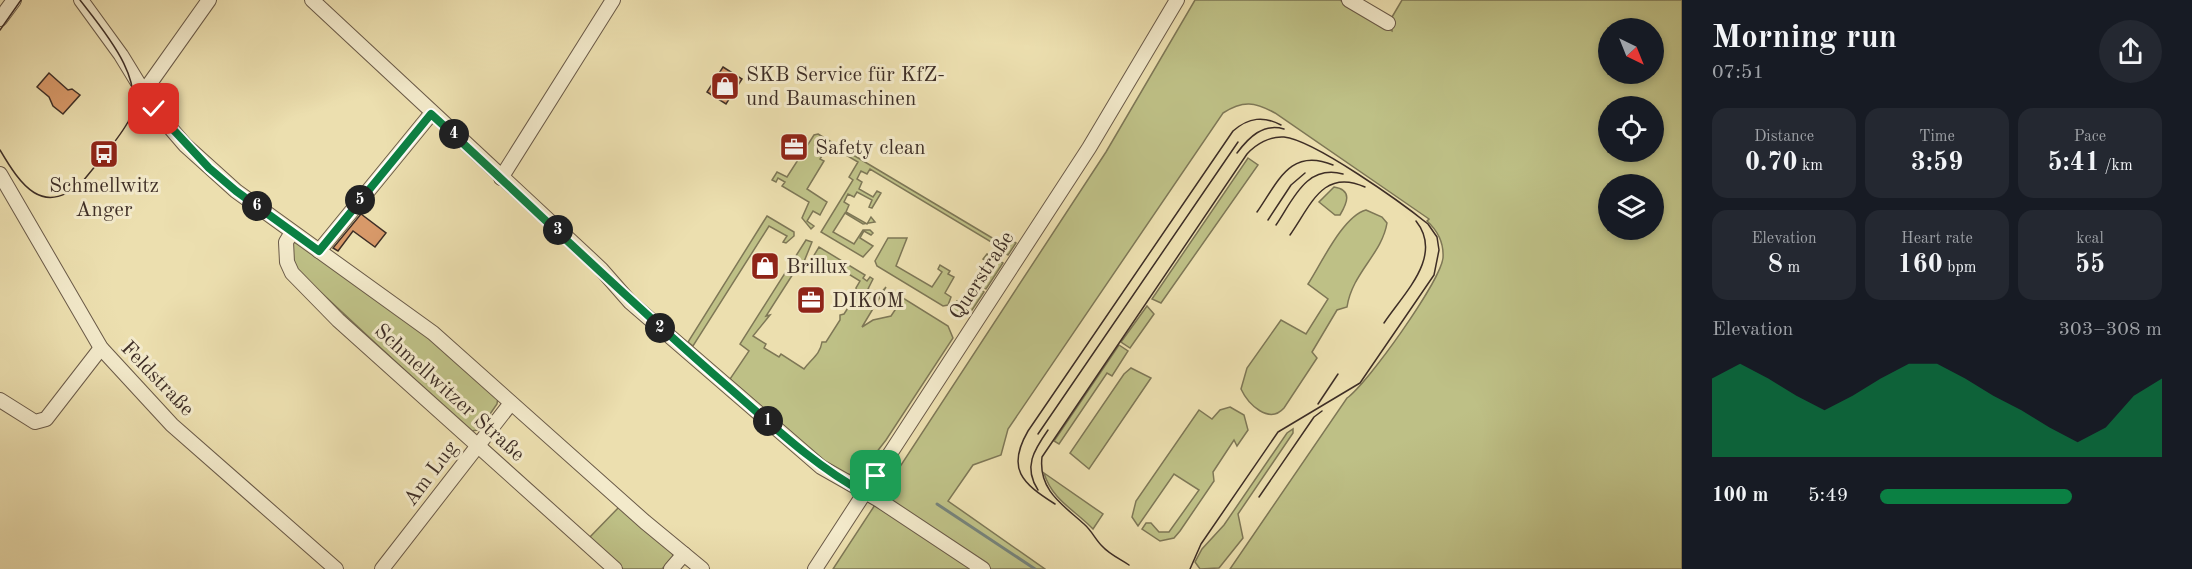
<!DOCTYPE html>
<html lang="en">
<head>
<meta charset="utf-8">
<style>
	:root { --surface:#171b24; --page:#242831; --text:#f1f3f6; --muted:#9ea1a6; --accent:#0b8043 }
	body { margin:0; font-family:"Old Standard TT",serif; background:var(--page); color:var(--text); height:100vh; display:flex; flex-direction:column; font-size:22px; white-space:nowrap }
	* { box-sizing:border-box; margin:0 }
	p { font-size:20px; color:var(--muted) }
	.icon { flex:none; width:33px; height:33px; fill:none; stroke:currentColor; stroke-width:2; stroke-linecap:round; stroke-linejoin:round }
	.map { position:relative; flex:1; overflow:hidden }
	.sheet { display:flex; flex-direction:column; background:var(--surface); width:510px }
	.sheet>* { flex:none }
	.needle { width:39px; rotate:137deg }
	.fabs { position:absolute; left:1598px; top:18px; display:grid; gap:12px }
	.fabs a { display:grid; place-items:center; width:66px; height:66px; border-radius:50%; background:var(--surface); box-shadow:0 3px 9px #0003; font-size:30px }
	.pin { position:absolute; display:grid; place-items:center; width:51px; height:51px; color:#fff; margin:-26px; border-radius:12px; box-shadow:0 3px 9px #0006 }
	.km { position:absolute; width:30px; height:30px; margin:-15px; border-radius:50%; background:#222; color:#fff; font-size:16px; line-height:30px; text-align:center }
	.round { display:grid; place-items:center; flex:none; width:63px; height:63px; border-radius:32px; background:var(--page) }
	.head { display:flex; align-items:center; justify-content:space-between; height:102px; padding:0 30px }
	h1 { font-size:33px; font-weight:800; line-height:45px }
	.figures { display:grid; grid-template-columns:repeat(3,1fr); gap:9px; height:102px; padding:6px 30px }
	.figures div { display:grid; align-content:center; border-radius:15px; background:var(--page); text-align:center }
	.figures b { font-size:26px; font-weight:800 }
	.figures small { font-size:16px; font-weight:400 }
	.figures p { font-size:16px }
	.chart { height:168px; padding:12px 30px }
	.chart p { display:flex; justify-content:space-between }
	.chart svg { width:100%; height:108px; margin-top:6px; fill:var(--accent); opacity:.7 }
	ul { padding:0 30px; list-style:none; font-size:20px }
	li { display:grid; grid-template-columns:96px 72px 1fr; align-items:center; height:45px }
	li i { height:15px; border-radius:8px; background:var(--accent) }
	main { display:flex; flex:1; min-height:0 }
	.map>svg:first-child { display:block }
</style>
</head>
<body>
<main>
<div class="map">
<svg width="1682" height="569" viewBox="0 0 1682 569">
	<rect width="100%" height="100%" fill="#ecdfaf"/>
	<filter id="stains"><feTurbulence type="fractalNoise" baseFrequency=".00333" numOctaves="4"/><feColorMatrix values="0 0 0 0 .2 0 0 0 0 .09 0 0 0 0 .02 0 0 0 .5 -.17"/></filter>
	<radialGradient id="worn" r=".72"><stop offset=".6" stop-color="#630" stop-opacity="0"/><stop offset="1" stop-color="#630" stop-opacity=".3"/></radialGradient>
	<g fill="#bec086" stroke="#7e7756" stroke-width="1.5" fill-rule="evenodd">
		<path d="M1195,0H1340L1392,31V17L1402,0H1682V569H1230L1347,398C1368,383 1440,282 1443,258C1444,243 1438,231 1427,221L1429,219L1275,113C1255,102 1243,100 1223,113L1008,429L1001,455L973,465L948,501L1045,569H833L1106,152ZM1608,28H1653V74H1608ZM1608,106H1653V152H1608ZM1608,184H1653V230H1608Z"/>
		<polygon points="818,134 999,242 1006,237 1016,243 1008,255 995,247 993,243 870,169 867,174 861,171 857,179 862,182 859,189 873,197 877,191 881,193 872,208 869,207 872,200 857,192 854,197 848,194 844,202 849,205 846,212 867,224 871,217 875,222 863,224 845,213 833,232 854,244 863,230 870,230 873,233 871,235 864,231 860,238 873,246 863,257 821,232 853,180 849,177 858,162 829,145 820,159 824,161 807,189 827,202 820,215 813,211 807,221 814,226 811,229 802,218 809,202 782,186 785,182 778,178 776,182 772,180 777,172 787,177 814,135"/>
		<polygon points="1248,158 1258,165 1161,303 1152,299"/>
		<path d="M1334,187C1353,190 1347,203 1340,215H1335L1319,202Z"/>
		<path d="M1366,210L1382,217L1387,223C1382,254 1352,273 1347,307L1337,310L1312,352L1317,358L1284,408C1269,425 1248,404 1241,389L1247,368L1281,320L1306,334L1328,299L1308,284C1321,264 1343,216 1366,210Z"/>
		<polygon points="767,216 794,232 794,236 786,243 783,242 787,236 769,226 693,346 688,342"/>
		<polygon points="888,238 907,238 896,266 932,287 942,272 938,269 940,265 950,271 948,274 954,277 945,293 951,297 948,305 943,306 877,266 875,261"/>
		<path d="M806,240L812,242L803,264L800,263L766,316L770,315L753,336L766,344L764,348L779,357L781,354L804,369C811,359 820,355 822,342H826L840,320V315L844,314L857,294L856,288L860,281L821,257L817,263L813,257L819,247L865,275L863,278L867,281L870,277L873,279L868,289L879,295L886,287L862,327L873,320L891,316L903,298L948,326L953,338L886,440L859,475L843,474L827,464L730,379L749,351L740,344Z"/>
		<polygon points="295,241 430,338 498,397 497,404 479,430 470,431 299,272 291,262 289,250"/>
		<polygon points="987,254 1003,263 986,289 977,283 989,263 983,259"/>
		<polygon points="975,286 984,292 968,316 961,316 951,310 957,301 964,304"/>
		<polygon points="1147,306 1154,314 1130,348 1121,342"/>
		<polygon points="1119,345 1128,351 1112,376 1107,373 1059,444 1054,441"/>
		<polygon points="1131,368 1151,378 1089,469 1070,453 1124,374"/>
		<polygon points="1230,407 1244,415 1248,430 1237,446 1234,440 1213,472 1214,481 1180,531 1174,538 1160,541 1142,529 1146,523 1151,523 1159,532 1169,532 1199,490 1174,474 1138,526 1132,517 1136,501 1199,410 1212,419 1220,410"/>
		<polygon points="1293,429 1293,433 1238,514 1243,538 1219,568 1200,569 1195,562 1202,549 1224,525 1287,433"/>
		<path d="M1044,473L1103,514L1093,529C1075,510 1052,500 1044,473Z"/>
		<polygon points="621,505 672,551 673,557 662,569 623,569 589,538"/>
	</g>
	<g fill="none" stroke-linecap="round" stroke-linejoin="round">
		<polyline stroke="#76837b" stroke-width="3" points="937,504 1035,569"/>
	</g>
	<g fill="#d89969" stroke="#3e2e26" stroke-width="1.5">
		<polygon points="723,67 742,79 726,104 707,92"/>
		<polygon points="49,73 68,90 72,89 80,95 63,114 53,106 49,97 37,87"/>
		<polygon points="361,214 386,233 375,247 353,231 338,251 333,248"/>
	</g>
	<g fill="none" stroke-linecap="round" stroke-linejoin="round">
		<g stroke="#6a5a48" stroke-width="16">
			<g id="minor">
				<polyline points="81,0 121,55 154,109 185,145 236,191 433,333 645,522 702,569"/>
				<polyline points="312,0 601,269 630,302 821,467 879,500 983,569"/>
				<polyline points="1349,0 1388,23"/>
				<polyline points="0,19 14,0"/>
				<polyline points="143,93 209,0"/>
				<polyline points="0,174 101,348 172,425 336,569"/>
				<polyline points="501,178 613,0"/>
				<polyline points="292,232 286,242 287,262 292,273 338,320 615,569"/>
				<polyline points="319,251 431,114"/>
				<polyline points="0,400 35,422 46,419 101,348"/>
				<polyline points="382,569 511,403"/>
				<polyline points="671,569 684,554"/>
				<polyline points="815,569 1089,148 1177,0"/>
			</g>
		</g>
		<use href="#minor" stroke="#f3eacb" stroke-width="14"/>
		<g stroke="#3e2e26" stroke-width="1.5">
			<polyline points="0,30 21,0"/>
			<path d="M0,150C20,184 43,219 83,181C98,162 116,143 128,122C149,82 104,31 80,0"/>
			<path d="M1237,153C1249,137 1263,123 1284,129"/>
			<path d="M1257,212C1278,182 1290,147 1333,165"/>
			<polyline points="1268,220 1291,185 1305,173"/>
			<path d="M1276,225C1293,200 1306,164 1343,174"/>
			<path d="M1290,235C1311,205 1323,168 1365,187"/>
			<path d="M1384,323C1404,293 1444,256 1416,221"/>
			<polyline points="1318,404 1338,374"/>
			<polyline points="1038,434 1238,142"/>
			<path d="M1038,490C1023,467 1034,450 1048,430"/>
			<polyline points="1259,497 1314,417 1322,411"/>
			<path d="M1055,504C1022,483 1006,469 1028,431L1233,131C1249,117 1264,116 1281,125"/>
			<path d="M1129,565C1120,559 1109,554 1102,546C1095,539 1092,531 1084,524C1063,505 1038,490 1042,457L1247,154C1256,144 1270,136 1284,137C1314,140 1402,203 1428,224L1437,237L1439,250L1434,275L1360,383L1278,432L1201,544L1190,569"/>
		</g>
	</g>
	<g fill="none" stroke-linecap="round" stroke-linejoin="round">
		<g stroke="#fff" stroke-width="12">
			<path id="route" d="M154,109L209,168L236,191L319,251L431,114C530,204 625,298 726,385C770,423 813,465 865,493L876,476"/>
		</g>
		<use href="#route" stroke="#0b8043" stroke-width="8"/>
	</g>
	<defs>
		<g id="shop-square" transform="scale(1.5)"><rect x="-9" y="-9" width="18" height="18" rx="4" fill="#8f2418" stroke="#f3eacb"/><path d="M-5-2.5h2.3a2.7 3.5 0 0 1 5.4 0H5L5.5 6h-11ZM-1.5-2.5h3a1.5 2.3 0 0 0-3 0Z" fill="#fff"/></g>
		<g id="office-square" transform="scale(1.5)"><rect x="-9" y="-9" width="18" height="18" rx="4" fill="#8f2418" stroke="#f3eacb"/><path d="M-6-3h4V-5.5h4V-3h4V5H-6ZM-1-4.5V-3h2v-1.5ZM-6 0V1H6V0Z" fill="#fff"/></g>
		<g id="bus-square" transform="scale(1.5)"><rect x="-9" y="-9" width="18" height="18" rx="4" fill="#8f2418" stroke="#f3eacb"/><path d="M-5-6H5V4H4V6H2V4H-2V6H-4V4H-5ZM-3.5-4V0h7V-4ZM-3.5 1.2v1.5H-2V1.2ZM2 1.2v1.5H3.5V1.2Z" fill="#fff"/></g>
	</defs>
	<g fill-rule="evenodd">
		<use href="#shop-square" x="725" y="86"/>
		<use href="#office-square" x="794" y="147"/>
		<use href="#bus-square" x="104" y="154"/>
		<use href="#shop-square" x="765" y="266"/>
		<use href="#office-square" x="811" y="300"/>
	</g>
	<g text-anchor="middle" stroke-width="6" stroke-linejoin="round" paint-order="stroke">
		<g font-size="21" fill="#3e2e26" stroke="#f3eacb" text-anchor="start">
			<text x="746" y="81">SKB Service für KfZ-<tspan x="746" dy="24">und Baumaschinen</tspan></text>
			<text x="815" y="154">Safety clean</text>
			<text x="104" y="192" text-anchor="middle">Schmellwitz<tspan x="104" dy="24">Anger</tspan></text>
			<text x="786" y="273">Brillux</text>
			<text x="832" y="307">DIKOM</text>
		</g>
		<g font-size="21" fill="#3e2e26" stroke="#f3eacb">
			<text transform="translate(981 275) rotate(-57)" y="7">Querstraße</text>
			<text transform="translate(158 378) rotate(46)" y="7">Feldstraße</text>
			<text transform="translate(450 392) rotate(42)" y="7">Schmellwitzer Straße</text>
			<text transform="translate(430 473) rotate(-53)" y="7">Am Lug</text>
		</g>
	</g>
	<rect width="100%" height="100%" filter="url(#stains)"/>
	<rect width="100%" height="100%" fill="url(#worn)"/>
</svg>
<div class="fabs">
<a><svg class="needle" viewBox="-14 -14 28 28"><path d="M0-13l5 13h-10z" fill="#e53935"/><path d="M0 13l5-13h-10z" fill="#9ea1a6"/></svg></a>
<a><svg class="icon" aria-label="locate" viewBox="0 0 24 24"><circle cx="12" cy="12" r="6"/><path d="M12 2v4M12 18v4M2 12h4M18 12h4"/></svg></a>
<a><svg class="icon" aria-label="layers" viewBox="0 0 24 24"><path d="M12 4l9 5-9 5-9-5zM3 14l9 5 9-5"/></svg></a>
</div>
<div class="pin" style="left:876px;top:476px;background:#1e9e55"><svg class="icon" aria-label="arrive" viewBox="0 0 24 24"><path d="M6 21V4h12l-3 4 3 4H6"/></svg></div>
<div class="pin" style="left:154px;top:109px;background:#d93025"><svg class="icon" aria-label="check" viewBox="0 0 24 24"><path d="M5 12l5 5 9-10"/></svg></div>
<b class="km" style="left:768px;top:421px">1</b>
<b class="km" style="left:660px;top:328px">2</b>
<b class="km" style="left:558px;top:230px">3</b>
<b class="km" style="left:454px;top:134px">4</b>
<b class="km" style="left:360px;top:200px">5</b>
<b class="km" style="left:257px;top:206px">6</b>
</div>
<section class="sheet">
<div class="head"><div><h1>Morning run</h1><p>07:51</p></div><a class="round"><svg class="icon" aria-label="share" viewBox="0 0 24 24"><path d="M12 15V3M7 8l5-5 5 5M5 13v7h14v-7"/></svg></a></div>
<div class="figures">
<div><p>Distance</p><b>0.70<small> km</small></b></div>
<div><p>Time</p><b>3:59</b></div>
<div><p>Pace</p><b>5:41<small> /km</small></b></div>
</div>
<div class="figures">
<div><p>Elevation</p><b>8<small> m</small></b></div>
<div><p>Heart rate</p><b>160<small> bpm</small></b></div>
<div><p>kcal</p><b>55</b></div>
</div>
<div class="chart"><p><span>Elevation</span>303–308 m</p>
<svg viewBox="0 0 160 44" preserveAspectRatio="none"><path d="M0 44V12L10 6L20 12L30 19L40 25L50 19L60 12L70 6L80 6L90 12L100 19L110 25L120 32L130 38L140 32L150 19L160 12V44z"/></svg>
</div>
<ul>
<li><b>100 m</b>5:49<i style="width:68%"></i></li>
</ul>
</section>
</main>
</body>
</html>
